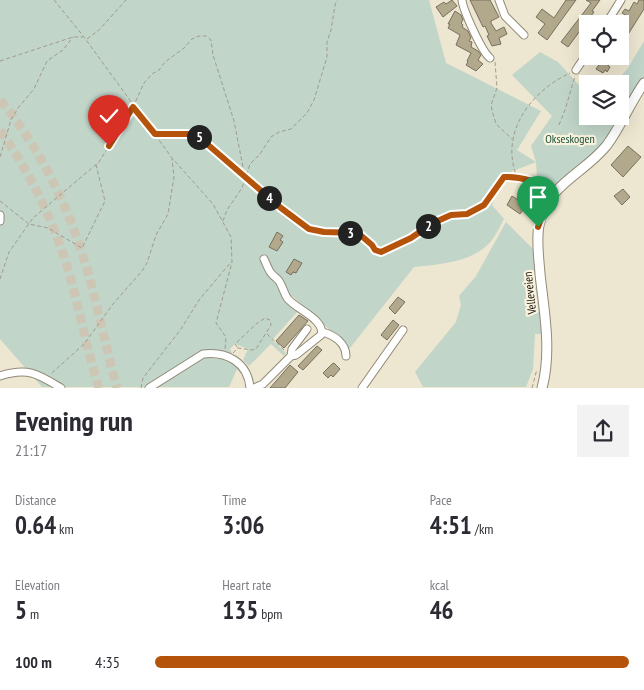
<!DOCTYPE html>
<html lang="en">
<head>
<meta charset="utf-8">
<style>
	:root { --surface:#fff; --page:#f2f2f3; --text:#2b2b33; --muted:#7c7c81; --accent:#b45309 }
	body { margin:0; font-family:"PT Sans Narrow",sans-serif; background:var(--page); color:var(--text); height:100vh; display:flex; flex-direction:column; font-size:19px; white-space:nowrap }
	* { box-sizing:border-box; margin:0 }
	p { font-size:16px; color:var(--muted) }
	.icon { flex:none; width:28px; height:28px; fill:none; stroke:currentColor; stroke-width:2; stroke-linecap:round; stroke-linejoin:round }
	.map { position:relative; height:388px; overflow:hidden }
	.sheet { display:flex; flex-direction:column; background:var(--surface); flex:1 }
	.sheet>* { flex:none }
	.fabs { position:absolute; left:579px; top:15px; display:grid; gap:10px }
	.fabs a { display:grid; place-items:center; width:50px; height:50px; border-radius:0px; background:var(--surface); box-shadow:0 5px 20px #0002; font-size:25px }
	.pin { position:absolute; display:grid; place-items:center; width:42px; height:42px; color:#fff; margin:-51px -21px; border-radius:50% 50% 50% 0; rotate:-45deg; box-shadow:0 0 5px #0007 }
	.pin .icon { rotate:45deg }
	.km { position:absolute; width:25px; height:25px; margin:-12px; border-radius:50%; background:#222; color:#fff; font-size:14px; line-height:25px; text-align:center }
	.round { display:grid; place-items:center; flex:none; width:52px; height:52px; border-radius:0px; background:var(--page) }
	.head { display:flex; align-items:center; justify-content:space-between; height:85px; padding:0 15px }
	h1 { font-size:28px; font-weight:800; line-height:38px }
	.figures { display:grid; grid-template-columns:repeat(3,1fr); gap:8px; height:85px; padding:5px 15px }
	.figures div { display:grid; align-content:center }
	.figures b { font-size:25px; font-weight:800 }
	.figures small { font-size:14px; font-weight:400 }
	.figures p { font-size:14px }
	ul { padding:0 15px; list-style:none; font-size:16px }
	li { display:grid; grid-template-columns:80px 60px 1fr; align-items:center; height:38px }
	li i { height:12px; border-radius:6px; background:var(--accent) }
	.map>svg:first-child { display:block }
</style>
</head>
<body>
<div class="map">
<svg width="644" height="388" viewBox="0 0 644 388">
	<rect width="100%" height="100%" fill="#ede6d1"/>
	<g fill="#c1d5c9">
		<path d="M0,0H429L446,63L541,111L517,150L536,162L531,146L552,116L512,75L540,52L558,62L587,94L588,116H620V84H614L628,68L644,41V84L613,136L560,186L537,178L536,162L503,175L492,205L504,219C501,225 498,231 494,237C478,262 441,264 414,267L350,348L292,296L285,299L299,310L272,340L286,353L284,356L271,344L249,366L243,360L248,349L235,344L230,349L238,367L229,387H42L0,339Z"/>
		<polygon points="506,222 533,249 544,306 546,334 535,334 533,369 526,387 423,387 415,372 456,322 461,305 459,296 476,276"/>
	</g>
	<g fill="#b2a88c" stroke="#76705e">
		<polygon points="452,0 457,6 443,17 436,7 444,2 446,4"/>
		<polygon points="470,0 490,0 499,17 491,21 491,23 496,31 504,27 507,34 499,38 501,44 492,46 487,36 489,35 485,26 483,27"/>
		<polygon points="566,0 576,0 547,40 538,33 545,24 536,17 542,9 554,18"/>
		<polygon points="586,0 600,0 592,11 594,12 568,47 561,42 591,3"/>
		<polygon points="639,0 644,0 644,9 627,36 620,31 629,17 622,13 625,9 629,11 634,2 637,4"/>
		<polygon points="455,11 461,15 463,20 461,23 463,25 462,27 468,31 471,38 469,41 472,42 471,47 478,51 481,55 478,60 483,64 476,71 466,65 468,62 467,61 471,53 456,45 460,35 448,28 450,24 448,24"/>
		<polygon points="605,56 612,59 608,66 610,67 607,72 605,70 603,73 596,69"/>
		<polygon points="628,146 641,157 623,177 611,165"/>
		<polygon points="528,185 537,190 539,186 545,190 535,206 528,202 532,197 530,196 531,193 525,190"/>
		<polygon points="623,189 630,197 622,205 614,196"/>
		<polygon points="512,196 526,205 520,214 507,205"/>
		<polygon points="277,232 283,236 280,240 283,242 277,251 269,247"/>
		<polygon points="294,259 302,263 296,273 293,272 291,275 286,272"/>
		<polygon points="398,297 405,302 395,314 389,308"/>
		<polygon points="299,315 308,321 284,348 276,341"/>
		<polygon points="393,320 399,325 387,340 381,335"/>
		<polygon points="317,346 322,350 303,370 298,366"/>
		<polygon points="334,363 340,369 333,377 331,375 328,378 323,373 332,364"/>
		<polygon points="290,365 298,372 285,388 270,388"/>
	</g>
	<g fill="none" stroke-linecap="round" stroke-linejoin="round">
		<g stroke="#cdc6b4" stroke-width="9" stroke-dasharray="9 4.5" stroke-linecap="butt">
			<path d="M0,100C41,149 69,208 87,269C98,308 106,348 117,388"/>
			<path d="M0,130C29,172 52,217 67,266C79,306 86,347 99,388"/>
		</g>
		<g stroke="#918a77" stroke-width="9">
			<g id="minor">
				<path d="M462,0C463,10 482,52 490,58"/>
				<polyline points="499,0 505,16 524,35"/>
				<polyline points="606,24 621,0"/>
				<polyline points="576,70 588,52"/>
				<polyline points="0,215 0,221"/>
				<path d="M322,332C334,335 346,343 346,356"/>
				<polyline points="291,356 292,349 307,329"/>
				<path d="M0,376C28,367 38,374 61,388"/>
				<path d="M149,388L203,354C226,351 248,362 250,388"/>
				<path d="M254,388L263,384L291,356L296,355L321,335C326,320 296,309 288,299C284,294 283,287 279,281C277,278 273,276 271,273C268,269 266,263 264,259"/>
				<polyline points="362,388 403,330"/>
			</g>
		</g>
		<g stroke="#918a77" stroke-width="11">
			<path id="major" d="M542,388C552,351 544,311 540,274C539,258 536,241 539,225C547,184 584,174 607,145C621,126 630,103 644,83"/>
		</g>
		<g stroke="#a09b8b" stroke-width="1" stroke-dasharray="4 2.5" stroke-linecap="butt">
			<polyline points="54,0 84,37 172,158 213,204 231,237 232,262 216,323 226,337 225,349"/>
			<polyline points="87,39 99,30 126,0"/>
			<polyline points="0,61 73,37 83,37"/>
			<polyline points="495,62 497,88 491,105 493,114 496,124 512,139"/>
			<polyline points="559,125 565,110 575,76"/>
			<polyline points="155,134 193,135 199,137 281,209 309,229 324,232 357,233 372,245 375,250 381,252 411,238 433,223 451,215 467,214 484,205 504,177 517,177"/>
			<polyline points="0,157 11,120 18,108 34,89 47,61 63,50 73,37"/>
			<path d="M549,190L517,177C499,133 531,91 570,73"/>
			<polyline points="0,201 29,224 48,228 82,248 105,201 96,165"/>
			<polyline points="223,221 227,210 242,188 250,164 260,154 271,137 279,132 291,129 307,113 314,100 327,57 327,42 331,30 335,5 337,0"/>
			<polyline points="0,279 9,252 33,218 99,162 133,107 144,83 152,74 159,70 165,62 184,48 192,39 199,36 206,36 211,40 213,55 234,121 245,177"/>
			<polyline points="267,334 284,350"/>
			<polyline points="233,353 238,348 252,350 256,349 271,325 270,320 265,318 256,324 235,344 238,348"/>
			<polyline points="52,373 84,344 113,304 142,271 147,263 156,235 168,214 174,177 172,159"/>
			<polyline points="141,388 143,378 181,329 199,300 231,262"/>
			<polyline points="532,388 537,369"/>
		</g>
		<use href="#minor" stroke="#fff" stroke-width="7"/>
		<use href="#major" stroke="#fff" stroke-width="9"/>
	</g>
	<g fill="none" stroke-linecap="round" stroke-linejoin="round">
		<g stroke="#fff" stroke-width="10">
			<path id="route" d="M109,146L133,107L155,134H193L199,137L281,208L309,229L324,232L358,233L372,245L375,250L381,252L411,238L433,223L451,215L467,214L484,205L504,177C521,176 540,182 553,193L545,206L538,227"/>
		</g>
		<use href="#route" stroke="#b45309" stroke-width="6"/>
	</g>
	<g text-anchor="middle" stroke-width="4.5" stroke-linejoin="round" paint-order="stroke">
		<g font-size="12" fill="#1d5239" stroke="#faf3de">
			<text x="570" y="143">Okseskogen</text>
		</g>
		<g font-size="12" fill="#16140d" stroke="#faf3de">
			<text transform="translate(530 293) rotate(-96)" y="4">Velleveien</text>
		</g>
	</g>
</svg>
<div class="fabs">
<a><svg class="icon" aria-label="locate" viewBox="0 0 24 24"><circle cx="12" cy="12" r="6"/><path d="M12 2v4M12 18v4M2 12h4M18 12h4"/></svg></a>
<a><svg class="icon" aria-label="layers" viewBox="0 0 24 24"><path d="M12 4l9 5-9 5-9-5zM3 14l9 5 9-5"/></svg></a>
</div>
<div class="pin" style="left:538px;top:227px;background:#1e9e55"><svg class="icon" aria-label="arrive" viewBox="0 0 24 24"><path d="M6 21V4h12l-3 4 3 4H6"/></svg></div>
<div class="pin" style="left:109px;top:146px;background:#d93025"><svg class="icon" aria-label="check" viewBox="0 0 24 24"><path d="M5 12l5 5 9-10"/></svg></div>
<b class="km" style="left:428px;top:226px">2</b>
<b class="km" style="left:350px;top:233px">3</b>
<b class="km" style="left:269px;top:198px">4</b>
<b class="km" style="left:199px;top:137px">5</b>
</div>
<section class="sheet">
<div class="head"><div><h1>Evening run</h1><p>21:17</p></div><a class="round"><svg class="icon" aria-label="share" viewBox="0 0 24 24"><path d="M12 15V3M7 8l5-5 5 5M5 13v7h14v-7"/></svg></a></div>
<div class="figures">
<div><p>Distance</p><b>0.64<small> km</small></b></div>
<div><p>Time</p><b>3:06</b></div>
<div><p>Pace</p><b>4:51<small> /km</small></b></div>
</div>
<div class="figures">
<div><p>Elevation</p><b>5<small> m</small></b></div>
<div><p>Heart rate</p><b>135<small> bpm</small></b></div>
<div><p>kcal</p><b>46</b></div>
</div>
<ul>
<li><b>100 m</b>4:35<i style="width:100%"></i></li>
</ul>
</section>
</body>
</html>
